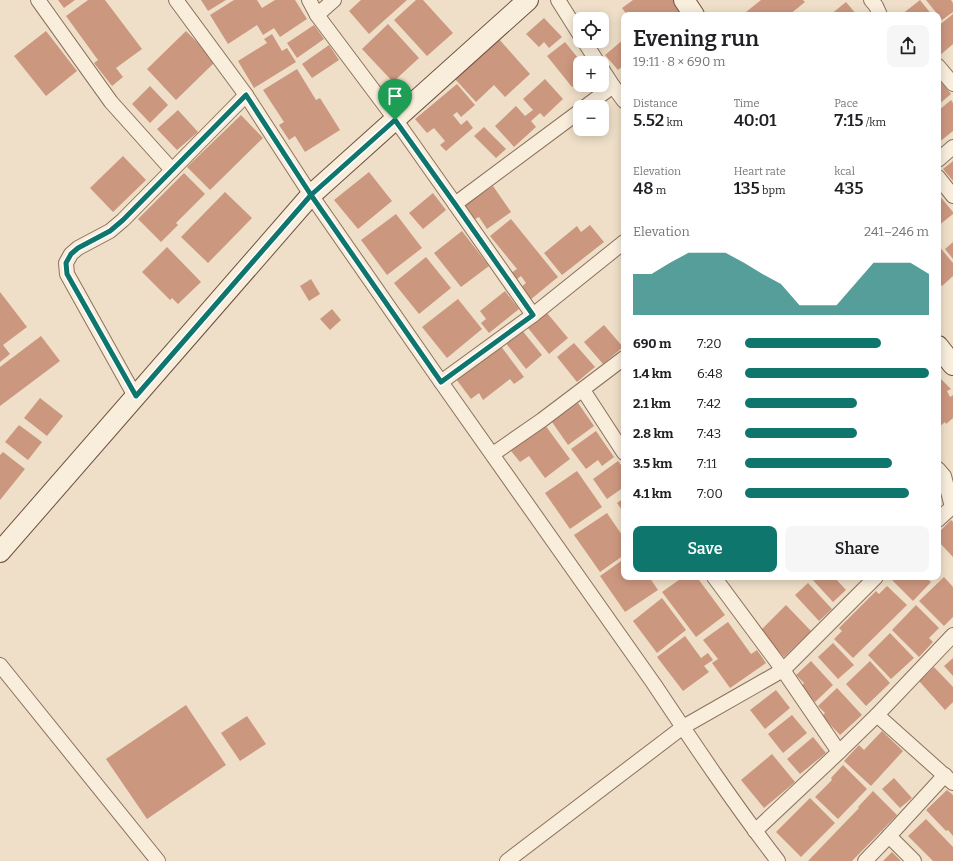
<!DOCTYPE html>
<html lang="en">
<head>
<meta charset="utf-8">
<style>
	:root { --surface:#fff; --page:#f6f6f6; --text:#202124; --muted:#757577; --accent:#0f766e }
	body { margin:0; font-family:Bitter,serif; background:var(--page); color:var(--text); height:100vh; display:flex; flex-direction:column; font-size:15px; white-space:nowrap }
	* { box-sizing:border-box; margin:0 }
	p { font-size:13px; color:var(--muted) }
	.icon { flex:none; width:22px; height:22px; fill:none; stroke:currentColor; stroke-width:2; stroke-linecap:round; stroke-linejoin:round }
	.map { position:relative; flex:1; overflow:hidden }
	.panel { position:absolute; left:621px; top:12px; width:320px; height:568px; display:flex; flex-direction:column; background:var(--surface); border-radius:8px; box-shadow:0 2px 10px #0003 }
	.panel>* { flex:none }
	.controls { position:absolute; left:573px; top:12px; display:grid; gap:8px }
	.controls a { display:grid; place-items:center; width:36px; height:36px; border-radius:8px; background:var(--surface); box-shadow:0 2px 10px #0003; font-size:20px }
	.pin { position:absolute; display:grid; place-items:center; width:34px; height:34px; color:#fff; margin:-41px -17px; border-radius:50% 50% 50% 0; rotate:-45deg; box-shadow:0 0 4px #0007 }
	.pin .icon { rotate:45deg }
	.round { display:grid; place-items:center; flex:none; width:42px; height:42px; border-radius:8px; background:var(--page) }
	.overview { display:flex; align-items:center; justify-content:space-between; height:68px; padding:0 12px }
	h1 { font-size:22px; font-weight:600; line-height:30px }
	.stats { display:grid; grid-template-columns:repeat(3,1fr); gap:6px; height:68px; padding:4px 12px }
	.stats div { display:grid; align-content:center }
	.stats b { font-size:17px; font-weight:600 }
	.stats small { font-size:11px; font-weight:400 }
	.stats p { font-size:11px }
	.chart { height:112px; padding:8px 12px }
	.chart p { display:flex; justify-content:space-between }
	.chart svg { width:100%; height:72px; margin-top:4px; fill:var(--accent); opacity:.7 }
	.action { display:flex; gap:8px; margin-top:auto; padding:8px 12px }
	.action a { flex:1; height:46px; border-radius:8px; background:var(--accent); color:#fff; font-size:16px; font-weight:600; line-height:46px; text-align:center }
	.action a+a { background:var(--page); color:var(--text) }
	ul { padding:0 12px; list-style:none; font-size:13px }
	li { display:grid; grid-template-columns:64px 48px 1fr; align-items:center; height:30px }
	li i { height:10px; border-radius:5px; background:var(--accent) }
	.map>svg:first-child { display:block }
</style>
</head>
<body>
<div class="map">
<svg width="953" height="861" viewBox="0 0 953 861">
	<rect width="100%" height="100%" fill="#efdfc8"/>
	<g fill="#cc977f">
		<polygon points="58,0 75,0 64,8"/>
		<polygon points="88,0 105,0 142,49 116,68 123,77 112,86 94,63 98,60 66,16"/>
		<polygon points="201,0 226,0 208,11"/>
		<polygon points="234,0 257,0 262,8 275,0 295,0 307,19 280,37 274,28 263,35 257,25 228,44 210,15"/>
		<polygon points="361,0 407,0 369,34 349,11"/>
		<polygon points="416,0 423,0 453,33 427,56 394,20"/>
		<polygon points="633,0 678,0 686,15 627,15 622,8"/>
		<polygon points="761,0 803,0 805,2 789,15 749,15 746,12"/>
		<polygon points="920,0 932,15 901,15"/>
		<polygon points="926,0 951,0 953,3 953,12 942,20"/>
		<polygon points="846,2 857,15 830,15"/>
		<polygon points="953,14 953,44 938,57 938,26"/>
		<polygon points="544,18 562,37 549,48 544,42 539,47 526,34"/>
		<polygon points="388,24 419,58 393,82 362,49"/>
		<polygon points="314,25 324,39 297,58 287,43"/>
		<polygon points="46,31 77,71 46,96 14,56"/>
		<polygon points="186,31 216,61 176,100 147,69"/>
		<polygon points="272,34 282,51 287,48 296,62 254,88 238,61 267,43 264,39"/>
		<polygon points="499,39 530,74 505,97 494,85 476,102 455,79"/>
		<polygon points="624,39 624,65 618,70 605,55"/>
		<polygon points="565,42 582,63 580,63 580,81 572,87 547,56"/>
		<polygon points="329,45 339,60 312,78 302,64"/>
		<polygon points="297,69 316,100 320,98 340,130 305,152 295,136 289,140 279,125 284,122 263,90"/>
		<polygon points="938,78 951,94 938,105"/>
		<polygon points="545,79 563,99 544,117 540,113 531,121 536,127 514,147 495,126 516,106 525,116 533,110 523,99"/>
		<polygon points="457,84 475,105 461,117 457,112 453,115 461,125 467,120 473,128 446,151 440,145 445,141 434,128 427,133 415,119"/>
		<polygon points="150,86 168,105 150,123 132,104"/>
		<polygon points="951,100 953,103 953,131 938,143 938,111"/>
		<polygon points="178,110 198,132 177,150 157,129"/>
		<polygon points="241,115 263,138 210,190 187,167"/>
		<polygon points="484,127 506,149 496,158 474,136"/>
		<polygon points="123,156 146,180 113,212 90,188"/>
		<polygon points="953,161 953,181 943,169"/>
		<polygon points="369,172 392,201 358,229 334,200"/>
		<polygon points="184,173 205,194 176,223 178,225 161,242 138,219"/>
		<polygon points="493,186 511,212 487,229 479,217 473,220 463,206"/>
		<polygon points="225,192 252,218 208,263 181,237"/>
		<polygon points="433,193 446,210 423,229 409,213"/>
		<polygon points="938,194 953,212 953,214 938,226"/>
		<polygon points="396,214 422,248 387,275 361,240"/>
		<polygon points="511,219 558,277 530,300 520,288 526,283 521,276 516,280 511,273 517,269 490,236"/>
		<polygon points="590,225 604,242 562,275 544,253 577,226 581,232"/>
		<polygon points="462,231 489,266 461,287 434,253"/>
		<polygon points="953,242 953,259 945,249"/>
		<polygon points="938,245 953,263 953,276 942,286 938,282"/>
		<polygon points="167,247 201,282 178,304 172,298 170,300 142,272"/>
		<polygon points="426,257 451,288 419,314 394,283"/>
		<polygon points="311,279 320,294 309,301 300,286"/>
		<polygon points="505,291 519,309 489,333 481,323 486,319 480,311"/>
		<polygon points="0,292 27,327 3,345 10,354 0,362"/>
		<polygon points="458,299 482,329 447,358 422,327"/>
		<polygon points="332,309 341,320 330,330 320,319"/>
		<polygon points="547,313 568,338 549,354 528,328"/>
		<polygon points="604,325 623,347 603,364 584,342"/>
		<polygon points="521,329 542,355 526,369 505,342"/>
		<polygon points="41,336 60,361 0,406 0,367"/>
		<polygon points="574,343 595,367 577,382 557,357"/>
		<polygon points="500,345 524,377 514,384 510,379 483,400 479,393 471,399 456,379"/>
		<polygon points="938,376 951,389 947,391 950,397 953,395 953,418 946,424 945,422 938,428"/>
		<polygon points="40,398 63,416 47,436 24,418"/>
		<polygon points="578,403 594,426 568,445 552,422"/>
		<polygon points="19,425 42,442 28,460 5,442"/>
		<polygon points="545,425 570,459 545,478 529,456 520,462 511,451"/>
		<polygon points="596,431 614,457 602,466 598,460 586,469 571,449"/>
		<polygon points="3,452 25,469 0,500 0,455"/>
		<polygon points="618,461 624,469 624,487 607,499 593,479"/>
		<polygon points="577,471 602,507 570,529 545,493"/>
		<polygon points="624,498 624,513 617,503"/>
		<polygon points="607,513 624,538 624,555 600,572 574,535"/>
		<polygon points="951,520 953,522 953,557 938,541 938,533"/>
		<polygon points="624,559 624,577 649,577 658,590 625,612 600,576"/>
		<polygon points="683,577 703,577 699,580 725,615 696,637 662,592"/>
		<polygon points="812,577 834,577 846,590 833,602 811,578"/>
		<polygon points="889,577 925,577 931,582 913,601"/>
		<polygon points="944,577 953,587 953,617 944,626 919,601"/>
		<polygon points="808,583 832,609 819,621 795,595"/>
		<polygon points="887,586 907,605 853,658 834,639 842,631 839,628 876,591 879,594"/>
		<polygon points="662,598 686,630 657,653 633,621"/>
		<polygon points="786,605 811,631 784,657 760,631"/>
		<polygon points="916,605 939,628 929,638 933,642 919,657 892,630"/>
		<polygon points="728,622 751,654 757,650 766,663 730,688 712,663 718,659 703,640"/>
		<polygon points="890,633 914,658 891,679 868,655"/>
		<polygon points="685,636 701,658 708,653 713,660 704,666 709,672 683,691 657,657"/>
		<polygon points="833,643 854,665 838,679 818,657"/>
		<polygon points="953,658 953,676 944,666"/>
		<polygon points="811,661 833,685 815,702 801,687 804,683 796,675"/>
		<polygon points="870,661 890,683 866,706 846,684"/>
		<polygon points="934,667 953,687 953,702 945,710 919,681"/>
		<polygon points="837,688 862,715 840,735 822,716 825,713 818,706"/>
		<polygon points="776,690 790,708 765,729 750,710"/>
		<polygon points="186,705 226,765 147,819 106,759"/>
		<polygon points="792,715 807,733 783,753 768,734"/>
		<polygon points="247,716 266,744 240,761 221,733"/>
		<polygon points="882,731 903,751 871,786 844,761 859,745 864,750"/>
		<polygon points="813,737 826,753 800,774 787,759"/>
		<polygon points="772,754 795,782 764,808 741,780"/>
		<polygon points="843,765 867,789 838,819 815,797 832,780 831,778"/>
		<polygon points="894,778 912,798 900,808 882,789"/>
		<polygon points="947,790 953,795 953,836 948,830 946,831 926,810"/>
		<polygon points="873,791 897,815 852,861 808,861 859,808 858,807"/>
		<polygon points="810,798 835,823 801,857 776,832"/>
		<polygon points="926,819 953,847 953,861 933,861 908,836"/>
		<polygon points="892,852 901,861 883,861"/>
	</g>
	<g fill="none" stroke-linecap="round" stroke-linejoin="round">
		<g stroke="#8b715d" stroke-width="16">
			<g id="street">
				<polyline points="38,0 111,102 172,170"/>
				<path d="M176,0L246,95L311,195L441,382L654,684C694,744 734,804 778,861"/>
				<polyline points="309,0 317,15"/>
				<polyline points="334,0 317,15 395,119 455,204 580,111"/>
				<polyline points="558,0 580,35"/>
				<polyline points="871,0 876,6 880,15"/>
				<polyline points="584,41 598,63"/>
				<polyline points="938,66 953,84"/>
				<polyline points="613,86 624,101"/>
				<polyline points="585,107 613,86 602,69"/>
				<polyline points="938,160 953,147"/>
				<polyline points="938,177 953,196"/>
				<polyline points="455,204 533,315"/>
				<polyline points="441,382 533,315 624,242"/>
				<polyline points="583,390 624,453"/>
				<polyline points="135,396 67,274 66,263 71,254 78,248 110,231 123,220 246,95"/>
				<polyline points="493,454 542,420 624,358"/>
				<polyline points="938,469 944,476 952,507"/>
				<polyline points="938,520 953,506"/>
				<polyline points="714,577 783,670 839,752"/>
				<polyline points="0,665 158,861"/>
				<polyline points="877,715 953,783"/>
				<polyline points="755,831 839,752 877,715 953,635"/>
				<polyline points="889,836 914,861"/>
				<polyline points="507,861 683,727 783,670 876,577"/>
				<polyline points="865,861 889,836 945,775"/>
			</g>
		</g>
		<g stroke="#6d5240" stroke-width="22">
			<g id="secondary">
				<polyline points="684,0 694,15"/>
				<polyline points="938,346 953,365"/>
				<polyline points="0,552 311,195 528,0"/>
			</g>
		</g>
		<use href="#street" stroke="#f9eddc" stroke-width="14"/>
		<use href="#secondary" stroke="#f9eddc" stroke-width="20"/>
	</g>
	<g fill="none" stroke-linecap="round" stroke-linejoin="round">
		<g stroke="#fff" stroke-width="8">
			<polyline id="route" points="395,120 311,195 246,95 123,220 110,231 78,248 71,254 66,263 67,274 136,396 311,195 441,382 533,315 455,204 395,120"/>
		</g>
		<use href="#route" stroke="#0f766e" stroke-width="5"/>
	</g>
</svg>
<div class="controls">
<a><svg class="icon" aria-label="locate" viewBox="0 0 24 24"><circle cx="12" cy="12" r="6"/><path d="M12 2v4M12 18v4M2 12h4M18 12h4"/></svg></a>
<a>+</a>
<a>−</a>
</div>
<div class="pin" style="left:395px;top:120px;background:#1e9e55"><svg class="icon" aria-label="arrive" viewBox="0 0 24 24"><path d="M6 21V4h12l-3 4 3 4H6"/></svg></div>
<section class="panel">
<div class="overview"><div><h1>Evening run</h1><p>19:11 · 8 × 690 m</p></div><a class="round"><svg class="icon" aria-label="share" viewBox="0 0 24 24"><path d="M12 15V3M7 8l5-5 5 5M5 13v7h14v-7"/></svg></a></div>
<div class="stats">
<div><p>Distance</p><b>5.52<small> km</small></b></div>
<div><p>Time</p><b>40:01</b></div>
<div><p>Pace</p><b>7:15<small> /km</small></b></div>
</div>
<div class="stats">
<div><p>Elevation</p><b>48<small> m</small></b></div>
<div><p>Heart rate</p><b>135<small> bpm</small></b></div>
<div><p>kcal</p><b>435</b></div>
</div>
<div class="chart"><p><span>Elevation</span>241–246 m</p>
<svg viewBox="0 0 160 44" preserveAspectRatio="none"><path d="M0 44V19L10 19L20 12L30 6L40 6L50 6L60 12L70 19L80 25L90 38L100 38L110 38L120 25L130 12L140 12L150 12L160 19V44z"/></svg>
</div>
<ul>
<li><b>690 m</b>7:20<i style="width:74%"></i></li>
<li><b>1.4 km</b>6:48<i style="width:100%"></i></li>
<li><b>2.1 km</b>7:42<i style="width:61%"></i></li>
<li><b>2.8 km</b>7:43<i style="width:61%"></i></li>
<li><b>3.5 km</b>7:11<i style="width:80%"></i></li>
<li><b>4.1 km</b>7:00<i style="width:89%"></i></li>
</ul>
<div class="action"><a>Save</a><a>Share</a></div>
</section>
</div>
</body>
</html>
